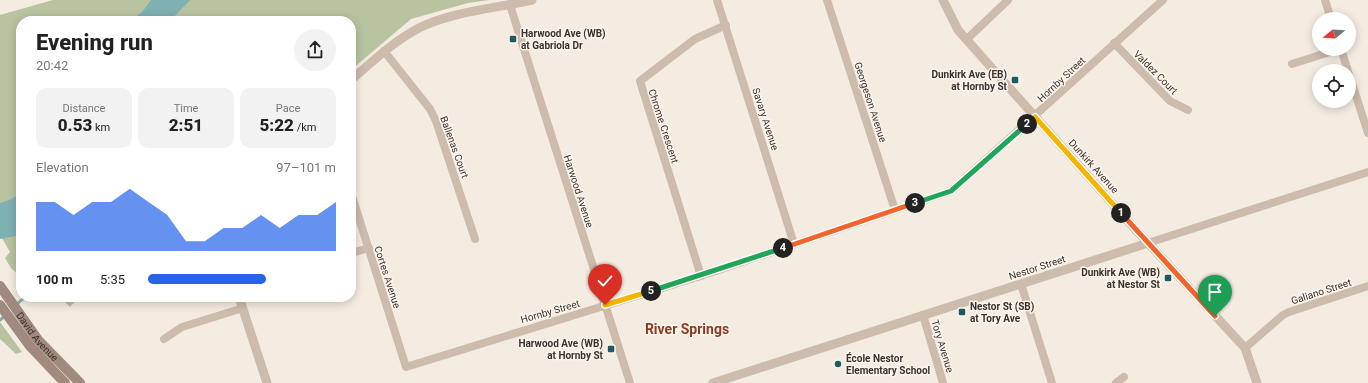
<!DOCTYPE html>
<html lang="en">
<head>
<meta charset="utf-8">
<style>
	:root { --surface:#fff; --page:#f2f2f2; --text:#222; --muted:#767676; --accent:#2563eb }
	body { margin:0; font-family:Roboto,sans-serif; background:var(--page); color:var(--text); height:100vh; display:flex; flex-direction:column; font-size:15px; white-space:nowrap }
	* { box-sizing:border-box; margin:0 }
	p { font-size:13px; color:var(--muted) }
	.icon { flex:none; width:22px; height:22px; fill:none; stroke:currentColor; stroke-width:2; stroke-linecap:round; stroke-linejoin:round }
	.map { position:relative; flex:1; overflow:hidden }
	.details { position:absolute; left:16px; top:16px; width:340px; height:286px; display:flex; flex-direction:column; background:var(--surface); border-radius:16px; box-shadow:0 2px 10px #0003 }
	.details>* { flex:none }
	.needle { width:26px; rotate:252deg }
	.controls { position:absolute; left:1312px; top:12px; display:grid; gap:8px }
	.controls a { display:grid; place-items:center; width:44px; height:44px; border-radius:50%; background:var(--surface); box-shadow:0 2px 10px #0003; font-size:20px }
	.pin { position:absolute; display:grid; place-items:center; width:34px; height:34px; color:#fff; margin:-41px -17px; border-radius:50% 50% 50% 0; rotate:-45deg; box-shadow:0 0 4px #0007 }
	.pin .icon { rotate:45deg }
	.km { position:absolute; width:20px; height:20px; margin:-10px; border-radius:50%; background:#222; color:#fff; font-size:11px; line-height:20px; text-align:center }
	.round { display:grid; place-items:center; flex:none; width:42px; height:42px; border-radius:21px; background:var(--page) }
	.headline { display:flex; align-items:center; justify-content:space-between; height:68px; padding:0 20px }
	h1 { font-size:22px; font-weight:800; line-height:30px }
	.metrics { display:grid; grid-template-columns:repeat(3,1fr); gap:6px; height:68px; padding:4px 20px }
	.metrics div { display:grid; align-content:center; border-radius:10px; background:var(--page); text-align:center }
	.metrics b { font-size:17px; font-weight:800 }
	.metrics small { font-size:11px; font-weight:400 }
	.metrics p { font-size:11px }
	.chart { height:112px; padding:8px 20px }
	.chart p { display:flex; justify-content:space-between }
	.chart svg { width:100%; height:72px; margin-top:4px; fill:var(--accent); opacity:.7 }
	ul { padding:0 20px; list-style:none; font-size:13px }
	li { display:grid; grid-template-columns:64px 48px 1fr; align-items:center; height:30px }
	li i { height:10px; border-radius:5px; background:var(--accent) }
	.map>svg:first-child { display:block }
</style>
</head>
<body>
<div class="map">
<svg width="1368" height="383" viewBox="0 0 1368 383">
	<rect width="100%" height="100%" fill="#f4ebe1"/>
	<g fill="#b8c4a0">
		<polygon points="53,0 489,0 468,3 411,19 351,70 351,21 21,21 21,277 11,268 5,258 10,252 2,238 12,236 0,215 0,15"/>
		<polygon points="53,297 79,297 70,307 60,297"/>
		<polygon points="0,322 22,352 16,354 0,339"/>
	</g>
	<g fill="#7fb0b2">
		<polygon points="151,0 190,0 170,21 130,21 142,12"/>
		<polygon points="21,192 21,235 0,239 0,203 12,199"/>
	</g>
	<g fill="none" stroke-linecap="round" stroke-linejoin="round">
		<g stroke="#7fb0b2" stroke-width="3">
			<polyline points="16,305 25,297"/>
			<polyline points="0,320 6,315"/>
		</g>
		<g stroke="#cdbbac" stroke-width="8">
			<polyline points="717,0 794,244"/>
			<polyline points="827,0 895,210"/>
			<polyline points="1325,0 1331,19"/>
			<polyline points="510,5 630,383"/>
			<polyline points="967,39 1008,0"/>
			<polyline points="1114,43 1170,101 1188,110"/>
			<polyline points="1341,49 1348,71"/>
			<polyline points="384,51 430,109 436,121 475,239"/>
			<polyline points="1292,64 1339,49"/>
			<polyline points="1349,74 1368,133"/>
			<polyline points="351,193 406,367 701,276 951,191 1163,0"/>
			<polyline points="1148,243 1368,172"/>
			<polyline points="351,253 369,248"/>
			<polyline points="701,276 640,81 695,39 726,25"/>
			<polyline points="1021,284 1052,383"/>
			<polyline points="923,315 943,383"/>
			<polyline points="164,339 182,327 243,308"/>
			<polyline points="1245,348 1283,315 1289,312 1368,286"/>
			<polyline points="1116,383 1124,377"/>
		</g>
		<g stroke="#cdbbac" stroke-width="9">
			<polyline points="943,0 958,30 1136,230 1245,348 1257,383"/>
			<path d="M351,80C373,61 394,41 419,28C450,12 497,8 532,0"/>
			<polyline points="239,297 267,383"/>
			<polyline points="713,383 1148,243"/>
		</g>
		<g stroke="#a18a7d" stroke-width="10">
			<path id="s1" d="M0,286L38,340L80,383"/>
			<polyline points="0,305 30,346 65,383"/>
		</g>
	</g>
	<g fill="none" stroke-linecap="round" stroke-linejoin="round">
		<g stroke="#fff" stroke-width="8">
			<polyline id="split-1" points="1121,213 1215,316"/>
		</g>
		<g stroke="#fff" stroke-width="8">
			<polyline id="split-2" points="1027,124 1035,117 1121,213"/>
		</g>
		<g stroke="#fff" stroke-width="8">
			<polyline id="split-3" points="915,203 951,191 1027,124"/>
		</g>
		<g stroke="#fff" stroke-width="8">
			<polyline id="split-4" points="783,248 915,203"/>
		</g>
		<g stroke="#fff" stroke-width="8">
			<polyline id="split-5" points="651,291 783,248"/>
		</g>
		<g stroke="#fff" stroke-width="8">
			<polyline id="split-6" points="605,305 651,291"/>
		</g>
		<use href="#split-1" stroke="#f0652b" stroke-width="5"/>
		<use href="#split-2" stroke="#f5b400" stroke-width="5"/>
		<use href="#split-3" stroke="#22a559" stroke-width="5"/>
		<use href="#split-4" stroke="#f0652b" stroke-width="5"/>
		<use href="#split-5" stroke="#22a559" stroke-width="5"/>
		<use href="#split-6" stroke="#f5b400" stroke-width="5"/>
	</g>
	<g fill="#1f5a5e" stroke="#fbf5ee" stroke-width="1.5">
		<rect x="509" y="35" width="8" height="8" rx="2"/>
		<rect x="1011" y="76" width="8" height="8" rx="2"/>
		<rect x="1164" y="274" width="8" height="8" rx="2"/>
		<rect x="958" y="308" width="8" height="8" rx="2"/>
		<rect x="607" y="345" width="8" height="8" rx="2"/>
		<circle cx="838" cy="364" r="4"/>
	</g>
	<g text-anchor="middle" stroke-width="3" stroke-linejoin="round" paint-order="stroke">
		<g font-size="10" font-weight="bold" fill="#3b302b" stroke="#fbf5ee" text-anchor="start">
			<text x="521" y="37">Harwood Ave (WB)<tspan x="521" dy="12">at Gabriola Dr</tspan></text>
			<text x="1007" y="78" text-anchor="end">Dunkirk Ave (EB)<tspan x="1007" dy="12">at Hornby St</tspan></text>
			<text x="1160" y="276" text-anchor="end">Dunkirk Ave (WB)<tspan x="1160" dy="12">at Nestor St</tspan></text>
			<text x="970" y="310">Nestor St (SB)<tspan x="970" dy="12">at Tory Ave</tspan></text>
			<text x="603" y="347" text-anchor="end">Harwood Ave (WB)<tspan x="603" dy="12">at Hornby St</tspan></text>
			<text x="846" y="362">École Nestor<tspan x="846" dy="12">Elementary School</tspan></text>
		</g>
		<g font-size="10" fill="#3b302b" stroke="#fbf5ee">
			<text transform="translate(1156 72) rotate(45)" y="4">Valdez Court</text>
			<text transform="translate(1061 79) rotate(-43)" y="4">Hornby Street</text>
			<text transform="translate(871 102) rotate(72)" y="4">Georgeson Avenue</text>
			<text transform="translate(766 119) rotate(72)" y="4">Savary Avenue</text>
			<text transform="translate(664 126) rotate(72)" y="4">Chrome Crescent</text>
			<text transform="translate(455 147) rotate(70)" y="4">Ballenas Court</text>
			<text transform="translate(1094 166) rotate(48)" y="4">Dunkirk Avenue</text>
			<text transform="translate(579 191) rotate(72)" y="4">Harwood Avenue</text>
			<text transform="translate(1037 267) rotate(-18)" y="4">Nestor Street</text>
			<text transform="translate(388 277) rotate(72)" y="4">Cortes Avenue</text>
			<text transform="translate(1321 291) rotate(-18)" y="4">Galiano Street</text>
			<text transform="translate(550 311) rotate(-16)" y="4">Hornby Street</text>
			<text dy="4" stroke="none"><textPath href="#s1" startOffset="63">David Avenue</textPath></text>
			<text transform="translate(943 346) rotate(73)" y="4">Tory Avenue</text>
		</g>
		<g font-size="14" font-weight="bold" fill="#8c3b22" stroke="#fbf5ee">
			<text x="687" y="334">River Springs</text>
		</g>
	</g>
</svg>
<div class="controls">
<a><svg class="needle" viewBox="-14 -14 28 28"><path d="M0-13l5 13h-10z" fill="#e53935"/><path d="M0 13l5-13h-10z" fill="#767676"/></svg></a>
<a><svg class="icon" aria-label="locate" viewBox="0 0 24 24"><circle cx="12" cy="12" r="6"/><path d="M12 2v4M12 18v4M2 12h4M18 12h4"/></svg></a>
</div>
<div class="pin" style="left:1215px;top:316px;background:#1e9e55"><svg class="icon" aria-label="arrive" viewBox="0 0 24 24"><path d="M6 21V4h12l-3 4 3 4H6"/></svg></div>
<div class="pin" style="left:605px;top:305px;background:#d93025"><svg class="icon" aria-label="check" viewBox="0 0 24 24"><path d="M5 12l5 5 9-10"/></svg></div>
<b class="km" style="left:1121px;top:213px">1</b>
<b class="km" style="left:1027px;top:124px">2</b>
<b class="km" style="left:915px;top:203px">3</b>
<b class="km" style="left:783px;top:248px">4</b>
<b class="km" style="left:651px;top:291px">5</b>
<section class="details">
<div class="headline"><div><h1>Evening run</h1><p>20:42</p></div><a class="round"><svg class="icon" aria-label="share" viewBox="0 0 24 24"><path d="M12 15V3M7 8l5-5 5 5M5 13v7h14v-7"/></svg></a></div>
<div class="metrics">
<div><p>Distance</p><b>0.53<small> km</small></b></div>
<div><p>Time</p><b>2:51</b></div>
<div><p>Pace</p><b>5:22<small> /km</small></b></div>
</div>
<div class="chart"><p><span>Elevation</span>97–101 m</p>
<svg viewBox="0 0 160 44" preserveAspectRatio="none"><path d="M0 44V14L10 14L20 22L30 14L40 14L50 6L60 14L70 22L80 38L90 38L100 30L110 30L120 22L130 30L140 22L150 22L160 14V44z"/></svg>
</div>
<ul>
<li><b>100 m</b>5:35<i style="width:63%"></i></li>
</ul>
</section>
</div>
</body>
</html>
